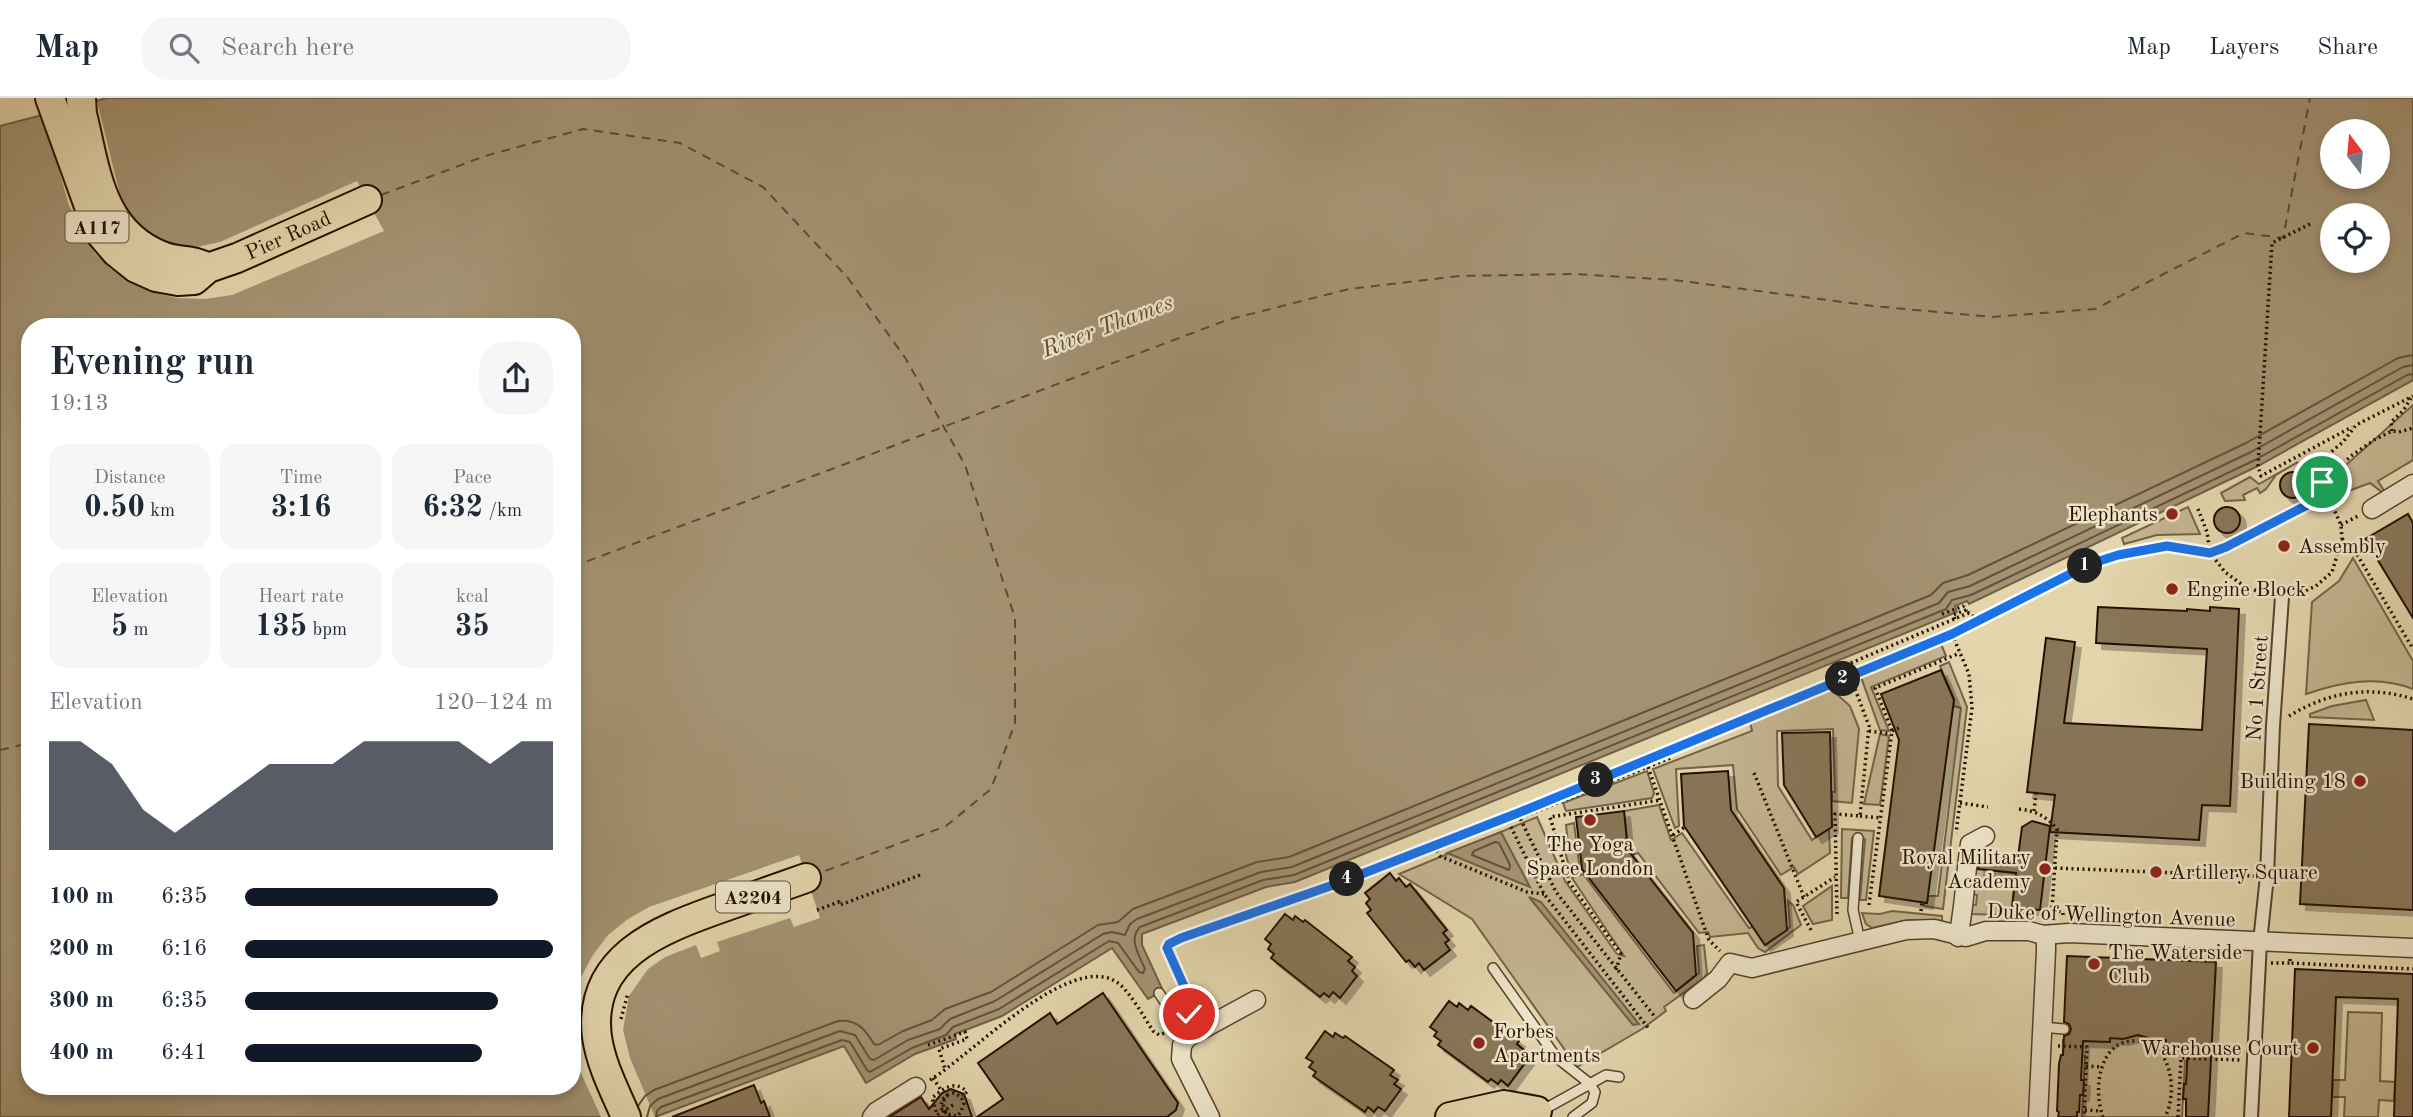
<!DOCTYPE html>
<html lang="en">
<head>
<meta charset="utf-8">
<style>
	:root { --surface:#fff; --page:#f6f6f7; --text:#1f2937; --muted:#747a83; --line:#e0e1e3; --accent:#111827 }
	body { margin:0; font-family:"Old Standard TT",serif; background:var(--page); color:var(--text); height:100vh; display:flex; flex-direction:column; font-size:26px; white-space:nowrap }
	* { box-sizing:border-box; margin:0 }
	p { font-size:23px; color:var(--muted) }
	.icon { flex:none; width:38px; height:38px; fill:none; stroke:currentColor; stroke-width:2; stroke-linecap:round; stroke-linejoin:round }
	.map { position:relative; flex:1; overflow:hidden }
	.sheet { position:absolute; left:21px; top:220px; width:560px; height:777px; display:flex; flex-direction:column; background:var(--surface); border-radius:28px; box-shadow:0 4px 10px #0003 }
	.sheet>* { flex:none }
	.needle { width:46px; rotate:344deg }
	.controls { position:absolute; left:2320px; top:21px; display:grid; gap:14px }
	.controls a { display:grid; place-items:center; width:70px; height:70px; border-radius:50%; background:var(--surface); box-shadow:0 4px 10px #0003; font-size:35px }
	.pin { position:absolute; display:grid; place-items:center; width:60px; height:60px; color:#fff; margin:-30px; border:4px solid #fff; border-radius:50%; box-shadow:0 2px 7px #0007 }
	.km { position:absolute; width:35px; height:35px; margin:-18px; border-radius:50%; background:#222; color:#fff; font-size:19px; line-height:35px; text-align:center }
	.round { display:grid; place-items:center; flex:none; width:74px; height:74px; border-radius:28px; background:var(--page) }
	.head { display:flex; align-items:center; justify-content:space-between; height:119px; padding:0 28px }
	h1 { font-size:38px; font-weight:600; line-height:52px }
	.stats { display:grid; grid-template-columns:repeat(3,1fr); gap:10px; height:119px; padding:7px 28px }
	.stats div { display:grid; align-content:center; border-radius:18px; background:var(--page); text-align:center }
	.stats b { font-size:30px; font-weight:600 }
	.stats small { font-size:19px; font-weight:400 }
	.stats p { font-size:19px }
	.chart { height:196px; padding:14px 28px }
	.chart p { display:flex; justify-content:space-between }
	.chart svg { width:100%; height:126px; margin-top:7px; fill:var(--accent); opacity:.7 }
	ul { padding:0 28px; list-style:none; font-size:23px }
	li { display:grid; grid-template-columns:112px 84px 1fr; align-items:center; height:52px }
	li i { height:18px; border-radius:9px; background:var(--accent) }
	header { display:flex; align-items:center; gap:42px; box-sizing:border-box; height:98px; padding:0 35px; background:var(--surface); border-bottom:2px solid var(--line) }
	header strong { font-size:33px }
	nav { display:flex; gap:38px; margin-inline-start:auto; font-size:24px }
	.search { width:490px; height:63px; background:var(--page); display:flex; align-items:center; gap:18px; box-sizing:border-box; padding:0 24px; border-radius:28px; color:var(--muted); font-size:26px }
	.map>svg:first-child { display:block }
</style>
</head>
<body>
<header>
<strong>Map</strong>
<div class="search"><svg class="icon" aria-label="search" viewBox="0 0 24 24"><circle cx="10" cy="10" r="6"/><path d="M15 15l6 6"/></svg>Search here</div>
<nav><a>Map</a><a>Layers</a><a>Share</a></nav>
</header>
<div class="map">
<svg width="2413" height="1019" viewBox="0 0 2413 1019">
	<defs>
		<filter id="shadow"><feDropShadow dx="6" dy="6" stdDeviation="0" flood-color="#0004"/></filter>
	</defs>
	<rect width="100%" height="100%" fill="#e3d5ac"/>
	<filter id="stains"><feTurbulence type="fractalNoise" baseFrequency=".00286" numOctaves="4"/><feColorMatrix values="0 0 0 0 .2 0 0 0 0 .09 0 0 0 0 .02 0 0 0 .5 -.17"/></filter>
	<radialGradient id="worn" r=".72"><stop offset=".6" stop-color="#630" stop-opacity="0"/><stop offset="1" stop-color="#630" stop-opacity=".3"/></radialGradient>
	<g fill="#c3b48f" stroke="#746248" stroke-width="2">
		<polygon points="2413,307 2413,362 2378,383 2385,394 2383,395 2370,385 2346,394 2336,376"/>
		<polygon points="2298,364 2276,377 2266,391 2260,395 2257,390 2243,397 2245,402 2225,403 2221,395 2250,379 2259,386"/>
		<polygon points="2188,409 2200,436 2157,437 2124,446 2122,440"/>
		<path d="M2353,460L2413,563V591C2377,577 2341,584 2306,596L2312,504L2339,483Z"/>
		<polygon points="1941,546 1946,558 1871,589 1889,633 1880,632 1861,579"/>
		<polygon points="1949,564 1967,609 1943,811 1924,808 1924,805 1927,805 1928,798 1938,798 1961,610 1953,608 1954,601 1940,568"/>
		<polygon points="1831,591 1850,608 1859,631 1852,705 1832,703 1832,694 1835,694 1833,631 1777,633 1778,688 1812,742 1829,731 1830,755 1798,776 1794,769 1781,777 1737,711 1733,667 1676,671 1679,728 1675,730 1653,671 1752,633 1750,624"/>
		<polygon points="2366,602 2374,622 2310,619 2310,616 2332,608"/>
		<polygon points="1880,636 1889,638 1880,707 1864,706"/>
		<polygon points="1647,673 1654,695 1652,700 1566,713 1563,705"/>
		<polygon points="1659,707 1671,742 1682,735 1749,830 1753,829 1765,847 1790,829 1788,803 1793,807 1801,827 1765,854 1758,850 1748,835 1710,839 1708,834 1699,835 1638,755 1632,757 1628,752 1624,713"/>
		<polygon points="1537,719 1565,783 1617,856 1624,858 1572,780 1583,776 1674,895 1699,875 1697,848 1704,847 1707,875 1704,880 1664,909 1666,913 1642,931 1577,969 1472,821 1399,776"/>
		<polygon points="1574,725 1580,773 1571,776 1563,746 1568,745 1566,727"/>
		<polygon points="1842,731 1874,733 1866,802 1860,802 1865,741 1852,740 1848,800 1841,800"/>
		<polygon points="1973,770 2016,775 2012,809 2031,811 2030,818 1971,816 1968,806 1976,807 1977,797 1970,796"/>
		<polygon points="1832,788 1832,822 1813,826 1803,808"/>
		<polygon points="1892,813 1942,818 1942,823 1908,822 1872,830 1866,826 1862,815 1880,816"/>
		<polygon points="2348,914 2382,915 2380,983 2395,984 2394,1003 2379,1002 2378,1019 2344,1019 2345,999 2332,999 2333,982 2345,982"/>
		<polygon points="2138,937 2155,942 2166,942 2167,947 2210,949 2209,963 2185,963 2182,1019 2082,1019 2085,958 2063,957 2063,942 2110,944 2110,940"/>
	</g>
	<g fill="#a39272" stroke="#715e44" stroke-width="2" fill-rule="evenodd">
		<path d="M107,0H2413V282L2258,368L1969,506L1967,503L1955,508L1957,514L1295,784L1266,789L1142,836V847L1166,899L1159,895L1148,901L1112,850L1002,918L955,936L956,941L915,956L866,985L844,948L655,1019H0V28ZM2333,33H2378V79H2333ZM2333,117H2378V163H2333ZM30,229H572V989H30Z"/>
		<polygon points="1501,734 1530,789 1447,755"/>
		<polygon points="1529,799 1541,804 1639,926 1633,927"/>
	</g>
	<g fill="#e3d5ac">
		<polygon points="97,3 120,97 126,112 135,123 153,136 175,147 197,149 220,144 357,83 384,133 232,197 205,201 177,200 152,194 111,171 96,156 84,140 68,105 44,16"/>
		<polygon points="799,757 820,820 794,829 790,820 717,844 720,853 701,860 696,847 665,859 648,871 629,898 623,932 630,960 655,1019 601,1019 574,960 572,951 574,905 580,881 593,857 608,837 628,821 649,809"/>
	</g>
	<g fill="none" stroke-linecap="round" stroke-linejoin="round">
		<g stroke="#645139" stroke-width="2">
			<polygon points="1495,744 1499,745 1510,767 1509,772 1472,757 1474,753"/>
			<path d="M638,1008L645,998L654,992L838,923C857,921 865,931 874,946L878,947L903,933L932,922L945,911L991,894L1098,827L1118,824L1133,811L1257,764L1289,759L1931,497L1943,485L1968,477L2246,345L2398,260L2413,257"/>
			<polyline points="647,1019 650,1008 658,1001 840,933 855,937 870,961 874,962 908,942 940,931 950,921 995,903 1103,836 1112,834 1125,837 1130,826 1137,821 1261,774 1292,769 1939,505 1948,494 1970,488 2251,354 2403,269 2413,267"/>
			<path d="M656,1019L657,1013L661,1009L842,942L850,944L867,972L870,974L912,950L946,937L953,929L999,911L1109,843L1118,845L1139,874L1143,875L1145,871C1139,857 1128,841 1140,829L1263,782L1294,777L1946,511L1952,502L1971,497L2255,362L2407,277L2413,276"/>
		</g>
		<g stroke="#5e4a33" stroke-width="2" stroke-dasharray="9 7" stroke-linecap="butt">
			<polyline points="381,97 485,58 583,31 680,45 763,89 848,180 906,261 965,367 1015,520 1015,625 991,691 946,728 817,776"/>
			<polyline points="572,469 1227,222 1349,191 1459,178 1574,176 1674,182 1873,208 1992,219 2095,211 2244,135 2283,140 2310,0"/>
			<polyline points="0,652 30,645"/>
		</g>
	</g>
	<g fill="#887659" stroke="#261000" stroke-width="2" filter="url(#shadow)">
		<circle cx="2293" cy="387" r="13"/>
		<circle cx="2227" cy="422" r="13"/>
		<polygon points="2408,416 2413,425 2413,520 2365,441"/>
		<polygon points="2098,509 2187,513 2187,511 2210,513 2210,509 2239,511 2230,708 2202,707 2199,742 2050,734 2055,697 2027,694 2046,540 2075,544 2064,625 2202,632 2207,551 2096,545"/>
		<polygon points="1941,572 1954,602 1927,805 1879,798 1899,642 1881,596"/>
		<polygon points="2309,626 2413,632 2413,812 2300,806"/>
		<polygon points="1830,634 1832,729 1816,739 1784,687 1782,635"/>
		<polygon points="1728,673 1731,712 1784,790 1787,832 1765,847 1684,728 1681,676"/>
		<polygon points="1624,713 1628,752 1693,835 1696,877 1676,893 1582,771 1576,719"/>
		<polygon points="2032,723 2050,728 2040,812 2012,809 2016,775 1978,771 1980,755 2018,759 2022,729"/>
		<polygon points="1390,775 1396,783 1399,780 1406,789 1410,786 1447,832 1443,835 1449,842 1445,845 1450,852 1424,872 1419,865 1415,869 1409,862 1406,864 1367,815 1371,812 1366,805 1370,801 1365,795"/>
		<polygon points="1285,816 1293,822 1295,818 1303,824 1305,822 1352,859 1348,863 1355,869 1352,873 1357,878 1340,900 1333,894 1329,899 1324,895 1320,899 1271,860 1274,856 1268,851 1271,846 1265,841"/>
		<polygon points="2067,858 2216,864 2208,1019 2186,1019 2186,1001 2183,1001 2184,986 2186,986 2188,948 2166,946 2166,942 2155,942 2138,937 2123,941 2110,940 2110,944 2083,943 2081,982 2084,982 2083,997 2080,997 2079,1014 2077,1014 2077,1019 2058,1019 2059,1014 2057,1013 2059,966 2061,957 2063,957 2064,938 2069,936 2071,931 2069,926 2064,924"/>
		<polygon points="2295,871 2413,876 2413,1019 2394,1019 2398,901 2336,899 2331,1019 2289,1019"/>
		<polygon points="1103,895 1178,1005 1176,1012 1167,1019 977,1019 1003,1001 978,965 1050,915 1057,926"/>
		<polygon points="1449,903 1457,909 1459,905 1468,912 1471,908 1519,943 1517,946 1524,952 1521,956 1528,961 1508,988 1501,982 1498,986 1491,981 1488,984 1438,947 1441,943 1434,938 1437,934 1430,929"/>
		<polygon points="1325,933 1333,939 1335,935 1343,940 1345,938 1394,972 1390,977 1398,982 1394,986 1401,991 1385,1013 1378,1009 1374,1014 1368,1009 1365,1014 1313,978 1316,974 1309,969 1313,964 1306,960"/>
		<polygon points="754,987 761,1005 764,1003 770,1019 672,1019"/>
		<polygon points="951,991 964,996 972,1019 889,1019 921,999 929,1011 942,995"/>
	</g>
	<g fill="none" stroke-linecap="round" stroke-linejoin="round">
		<g stroke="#55412b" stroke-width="12">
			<g id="service">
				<polyline points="1858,740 1853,812 1860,843"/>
				<polyline points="1493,870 1556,959 1589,985 1595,994 1592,1005 1573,1019"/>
				<polyline points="1159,895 1188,939"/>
				<polyline points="2042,929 2064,931"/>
				<polyline points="1543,1012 1606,977 1619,979"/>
			</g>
		</g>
		<g stroke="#55412b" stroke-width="16">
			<polyline id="pedestrian" points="2251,1019 2260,844 2267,778 2273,628 2282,499"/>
		</g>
		<g stroke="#55412b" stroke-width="21">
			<g id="minor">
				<polyline points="2372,411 2413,386"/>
				<path d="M1958,839C1965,808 1965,777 1970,746L1985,738"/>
				<polyline points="1693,901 1718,881 1730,865 1752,870 1906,832 1934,831 1966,839 1986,833 2029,833 2043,837 2069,835 2413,850"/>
				<polyline points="872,1019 876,1014 916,989"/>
				<polyline points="1210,1019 1181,961 1182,947 1188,939 1256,902"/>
				<polyline points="2038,1019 2046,853 2046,842 2043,837"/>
			</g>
		</g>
		<g stroke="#261000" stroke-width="32">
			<polyline id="primary" points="1450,1019 1504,1007 1537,1013"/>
		</g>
		<g stroke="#261000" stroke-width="32">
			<g id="trunk">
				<path id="s1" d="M50,0L98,133L116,154L136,170L156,179L178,183L194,182L208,170L237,160L367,102"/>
				<path d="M81,0L82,16C96,72 100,134 162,158C179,165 191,160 208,170"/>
				<path d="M626,1019C615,993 601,967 597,939C587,859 659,832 721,810C749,800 778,790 806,780"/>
			</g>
		</g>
		<g stroke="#261000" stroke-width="3.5" stroke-dasharray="2 3.5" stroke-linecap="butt">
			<polyline points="2310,126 2272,145 2258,368 2261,378 2352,329"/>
			<polyline points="2392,333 2391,324 2403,313 2411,300"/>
			<polyline points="2198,411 2207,434 2210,455 2225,474 2244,488 2268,497"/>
			<polyline points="2341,427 2358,418"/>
			<polyline points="2342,441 2355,453 2413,551"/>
			<polyline points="2296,497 2316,488 2332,474 2342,441 2341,427 2322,385 2312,370 2343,344 2356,327 2413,298"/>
			<polyline points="1942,516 1964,508"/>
			<polyline points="1955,521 1953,517 1966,512 1964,508"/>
			<polyline points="1952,536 1969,576 1972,610 1956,735"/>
			<path d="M2289,618C2328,594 2369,587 2413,601"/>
			<polyline points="1869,633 1891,636"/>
			<polyline points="1892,633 1899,630"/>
			<polyline points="1648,669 1706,834 1709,842 1720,853"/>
			<polyline points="1754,675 1804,799"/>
			<polyline points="1960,705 1988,709"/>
			<path d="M2019,711C2036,713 2046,718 2057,731L2052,812L2063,814V818"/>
			<polyline points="2034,713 2036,695"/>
			<polyline points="1518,716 1556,794 1655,919"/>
			<polyline points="1860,718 1881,720"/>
			<polyline points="1506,719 1544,796 1649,931"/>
			<polyline points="1520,720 1670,660 1667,652"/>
			<polyline points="1673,737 1685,729"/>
			<polyline points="1434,748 1440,758 1527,794 1544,796"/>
			<polyline points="2055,770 2255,778"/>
			<polyline points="1567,778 1584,773"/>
			<polyline points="1869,807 1892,633 1875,590 1960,555"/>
			<polyline points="817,812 839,804 840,807 923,776"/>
			<polyline points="1921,813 1922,804"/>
			<polyline points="1837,816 1835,716 1860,718 1869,628 1846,567 1966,516 1969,515 1978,522"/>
			<polyline points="1811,832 1796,804 1835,779"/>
			<polyline points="2290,861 2290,865 2413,871"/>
			<polyline points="2271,865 2290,865"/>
			<polyline points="1616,872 1621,856 1569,784 1550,719 1661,702"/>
			<polyline points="1185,909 1181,899 1187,895 1167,850 1169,846 1181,840 1288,803 1434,748 1864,572 1952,536 2090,466 2118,457 2167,448 2210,455 2226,449 2319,401 2322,385 2351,358 2374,342 2392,333 2399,334 2413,330"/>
			<polyline points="621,921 628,895"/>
			<polyline points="928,947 965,934 967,941 939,951 945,971"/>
			<polyline points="2058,948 2087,949 2084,1019"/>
			<polyline points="2086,968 2101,969"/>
			<polyline points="933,980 941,992"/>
			<path d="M930,982C969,959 1072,851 1118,885C1130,894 1144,919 1153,933L1159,937L1170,933"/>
			<path d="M948,997C941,1003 942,1012 950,1017L957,1018L961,1014L964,1005L961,999L954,995C945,996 940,1002 942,1011L950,1019"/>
			<path d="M953,1007L937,1017L932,1000C943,991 955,981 967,994L962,998"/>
			<polyline points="2085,1012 2100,1013"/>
			<path d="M2103,1019C2093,992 2098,940 2138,943C2172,945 2178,995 2165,1019"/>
			<polyline points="2178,1019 2181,960 2242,962"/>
		</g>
		<use href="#service" stroke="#ede4c9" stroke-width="9"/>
		<use href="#pedestrian" stroke="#ede4c9" stroke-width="12"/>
		<use href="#minor" stroke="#ede4c9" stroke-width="18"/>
		<use href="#primary" stroke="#e3d5ac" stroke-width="28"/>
		<use href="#trunk" stroke="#e3d5ac" stroke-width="28"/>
	</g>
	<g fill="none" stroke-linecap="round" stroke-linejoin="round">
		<g stroke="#fff" stroke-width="14">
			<polyline id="route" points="1189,916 1181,899 1187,895 1167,850 1169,846 1181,840 1336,786 1518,715 1952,536 2090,466 2118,457 2167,448 2210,455 2226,449 2319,401 2322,384"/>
		</g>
		<use href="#route" stroke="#1a73e8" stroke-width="9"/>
	</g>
	<g fill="#8f2418" stroke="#ede4c9" stroke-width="2.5">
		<circle cx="2172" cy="416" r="7"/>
		<circle cx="2284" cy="448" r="7"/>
		<circle cx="2172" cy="491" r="7"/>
		<circle cx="2360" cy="683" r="7"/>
		<circle cx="1590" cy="722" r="7"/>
		<circle cx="2045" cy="771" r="7"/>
		<circle cx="2156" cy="774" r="7"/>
		<circle cx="2094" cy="866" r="7"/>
		<circle cx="1479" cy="945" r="7"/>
		<circle cx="2313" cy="950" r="7"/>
	</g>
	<g text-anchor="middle" stroke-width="5" stroke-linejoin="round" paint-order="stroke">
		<g fill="#ede4c9" stroke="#62503c" stroke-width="2">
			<rect x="65.5" y="113.5" width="63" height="31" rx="5"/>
			<rect x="716" y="783.5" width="74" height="31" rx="5"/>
		</g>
		<g font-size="19" font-weight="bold" fill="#261000">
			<text x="97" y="136">A117</text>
			<text x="753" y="806">A2204</text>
		</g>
		<g font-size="21" fill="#261000" stroke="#ede4c9">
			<text dy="7" stroke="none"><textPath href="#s1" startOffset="360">Pier Road</textPath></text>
			<text transform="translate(2257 590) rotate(-86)" y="7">No 1 Street</text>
			<text transform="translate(2111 817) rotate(2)" y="7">Duke of Wellington Avenue</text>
		</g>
		<g font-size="21" fill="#261000" stroke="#ede4c9" text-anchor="start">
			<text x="2158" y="423" text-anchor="end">Elephants</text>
			<text x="2298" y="455">Assembly</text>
			<text x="2186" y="498">Engine Block</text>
			<text x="2346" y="690" text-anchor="end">Building 18</text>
			<text x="1590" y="753" text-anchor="middle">The Yoga<tspan x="1590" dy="24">Space London</tspan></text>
			<text x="2031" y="766" text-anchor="end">Royal Military<tspan x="2031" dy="24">Academy</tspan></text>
			<text x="2170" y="781">Artillery Square</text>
			<text x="2108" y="861">The Waterside<tspan x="2108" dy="24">Club</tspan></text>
			<text x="1493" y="940">Forbes<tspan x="1493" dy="24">Apartments</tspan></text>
			<text x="2299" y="957" text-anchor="end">Warehouse Court</text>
		</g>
		<g font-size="23" font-style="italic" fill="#5e4a33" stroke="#ede4c9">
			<text transform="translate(1107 227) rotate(-21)" y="8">River Thames</text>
		</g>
	</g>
	<rect width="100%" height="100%" filter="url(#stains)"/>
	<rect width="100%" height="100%" fill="url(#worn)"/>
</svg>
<div class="controls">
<a><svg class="needle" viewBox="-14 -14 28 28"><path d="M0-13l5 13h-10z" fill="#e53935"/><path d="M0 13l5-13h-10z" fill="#747a83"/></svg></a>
<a><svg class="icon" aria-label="locate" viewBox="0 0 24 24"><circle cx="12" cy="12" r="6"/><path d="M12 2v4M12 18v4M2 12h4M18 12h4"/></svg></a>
</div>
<div class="pin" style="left:2322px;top:384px;background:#1e9e55"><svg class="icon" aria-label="arrive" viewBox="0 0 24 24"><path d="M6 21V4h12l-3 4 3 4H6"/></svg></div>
<div class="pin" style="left:1189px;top:916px;background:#d93025"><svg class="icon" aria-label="check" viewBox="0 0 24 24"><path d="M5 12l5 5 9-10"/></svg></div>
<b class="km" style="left:2085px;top:468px">1</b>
<b class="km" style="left:1843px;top:581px">2</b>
<b class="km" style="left:1596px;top:682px">3</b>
<b class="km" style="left:1347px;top:781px">4</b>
<section class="sheet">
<div class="head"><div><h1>Evening run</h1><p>19:13</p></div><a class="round"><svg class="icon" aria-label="share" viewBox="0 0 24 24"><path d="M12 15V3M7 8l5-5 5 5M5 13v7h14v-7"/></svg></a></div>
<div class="stats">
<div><p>Distance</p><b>0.50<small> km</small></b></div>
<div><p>Time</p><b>3:16</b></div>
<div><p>Pace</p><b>6:32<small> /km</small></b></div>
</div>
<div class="stats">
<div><p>Elevation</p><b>5<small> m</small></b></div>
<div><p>Heart rate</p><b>135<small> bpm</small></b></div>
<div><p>kcal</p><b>35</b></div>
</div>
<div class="chart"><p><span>Elevation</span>120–124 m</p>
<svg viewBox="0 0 160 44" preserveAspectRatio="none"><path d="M0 44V6L10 6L20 14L30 30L40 38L50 30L60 22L70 14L80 14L90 14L100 6L110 6L120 6L130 6L140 14L150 6L160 6V44z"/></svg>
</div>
<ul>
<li><b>100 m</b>6:35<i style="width:82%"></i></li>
<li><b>200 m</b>6:16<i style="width:100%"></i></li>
<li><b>300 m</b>6:35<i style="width:82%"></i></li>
<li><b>400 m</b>6:41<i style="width:77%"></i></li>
</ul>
</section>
</div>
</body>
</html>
